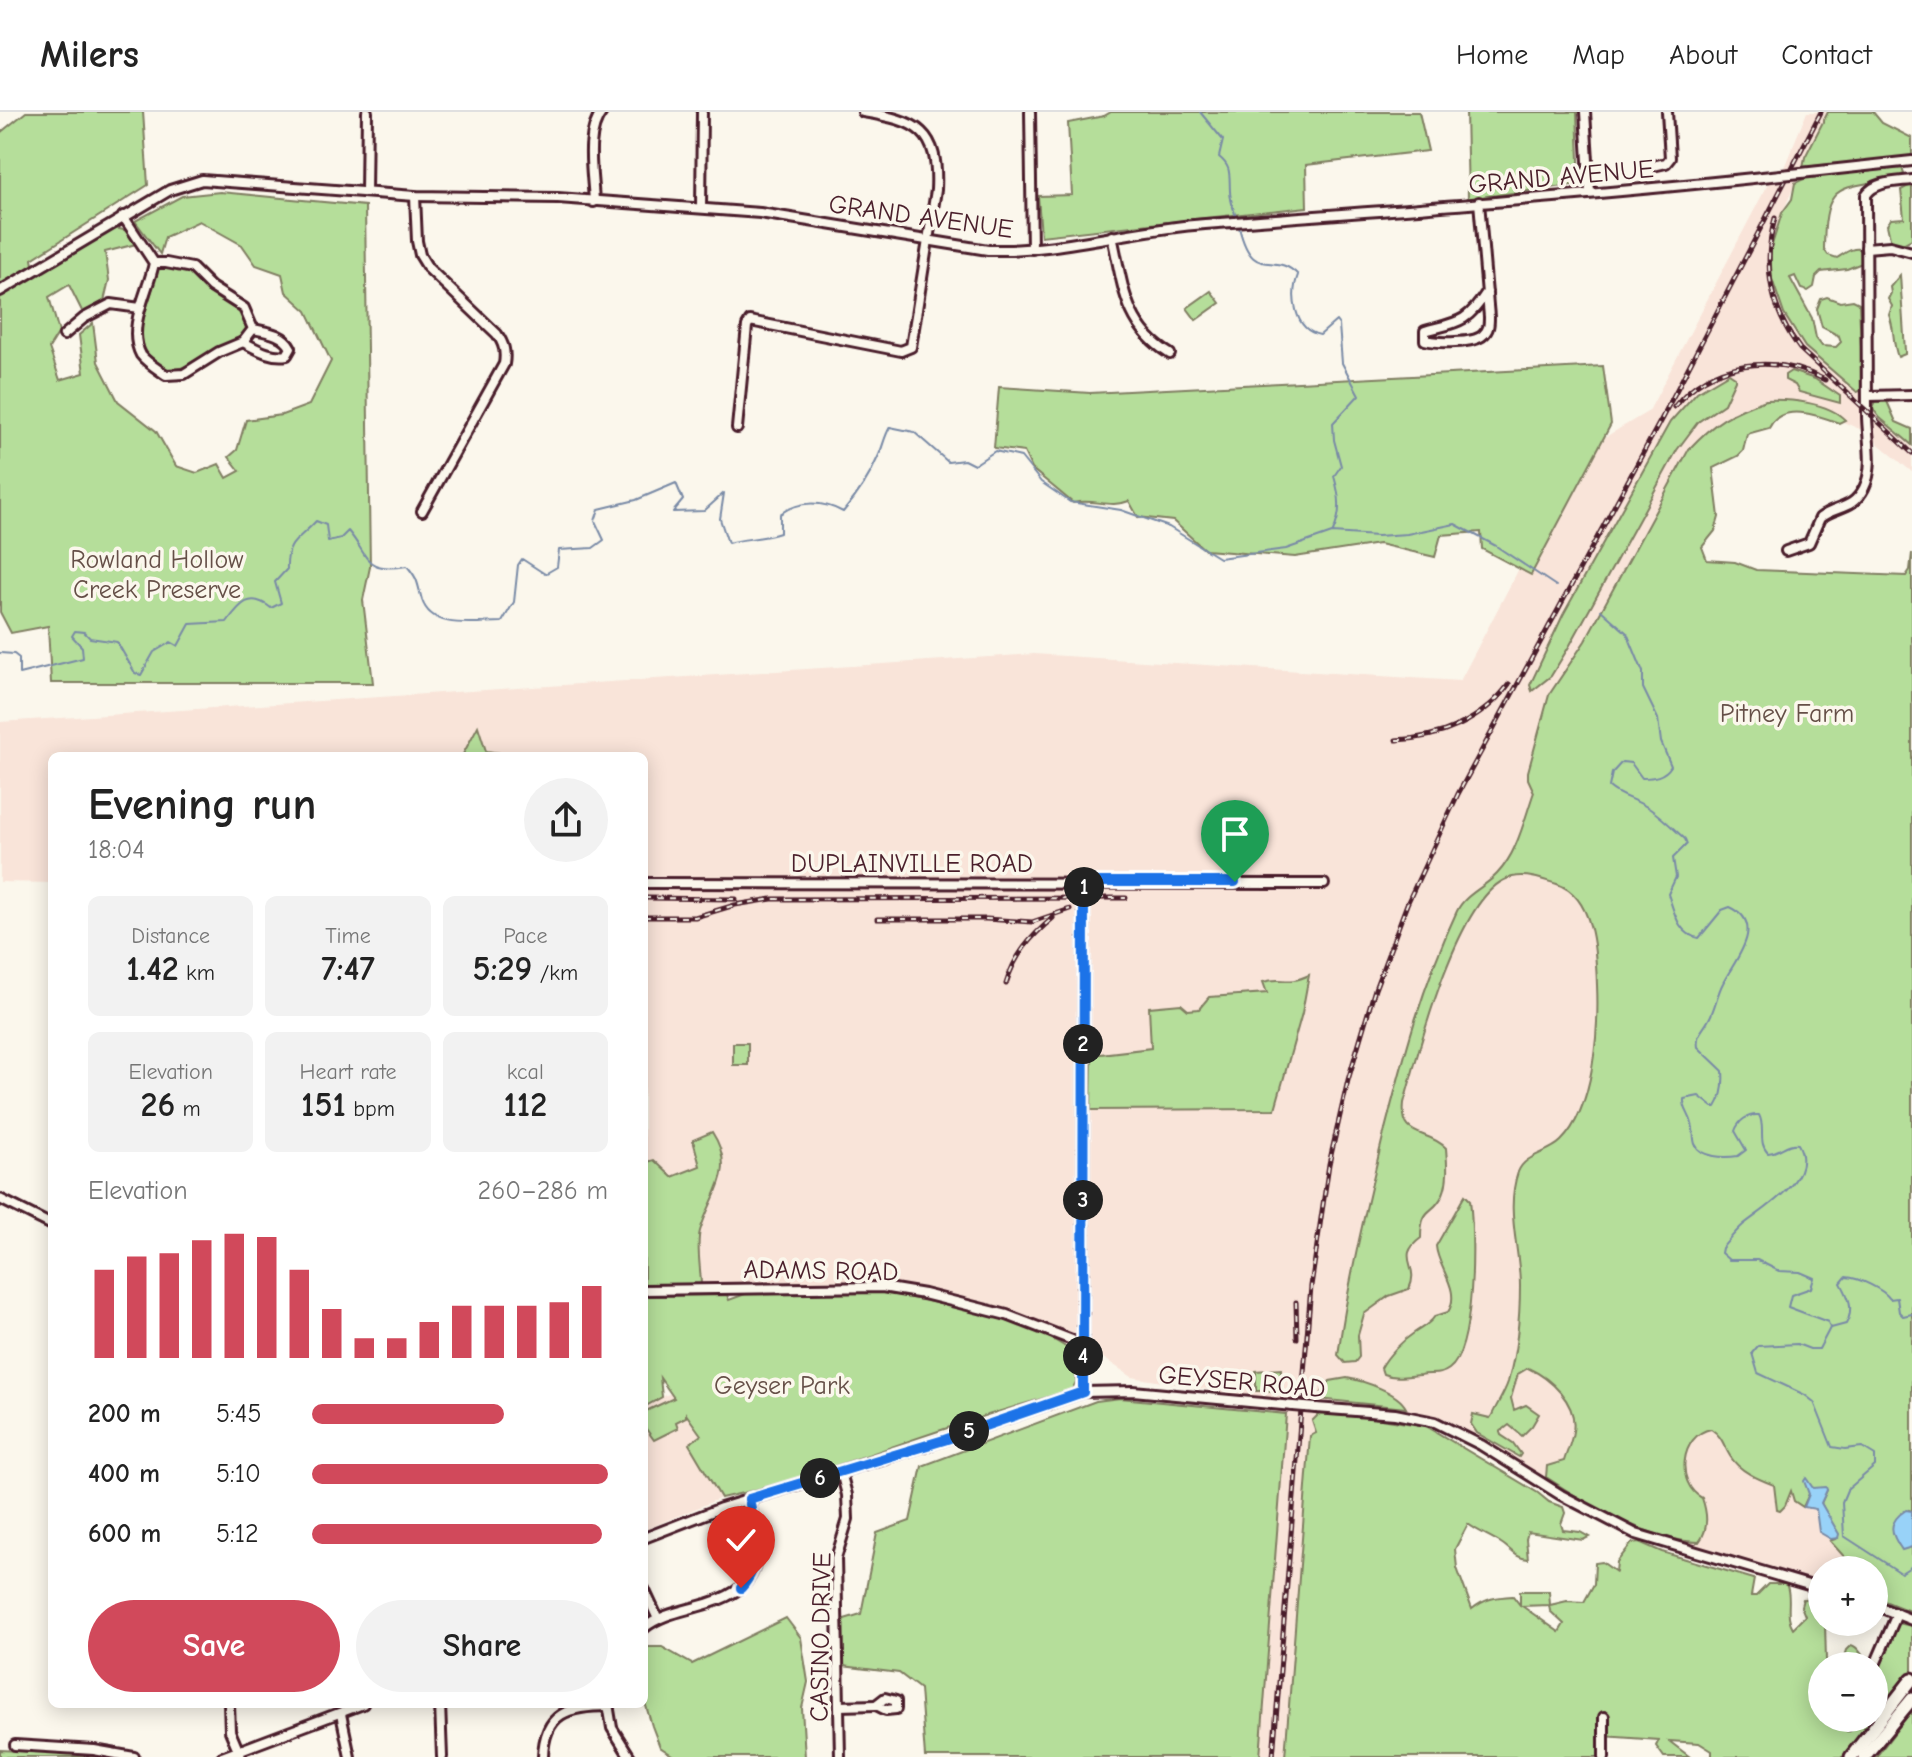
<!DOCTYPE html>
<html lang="en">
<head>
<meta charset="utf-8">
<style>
	:root { --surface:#fff; --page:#f2f2f2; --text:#222; --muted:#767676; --line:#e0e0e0; --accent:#d1495b }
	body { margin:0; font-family:"Comic Neue",sans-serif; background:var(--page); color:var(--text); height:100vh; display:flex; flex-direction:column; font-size:30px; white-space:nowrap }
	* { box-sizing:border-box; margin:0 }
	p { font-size:26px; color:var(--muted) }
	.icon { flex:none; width:44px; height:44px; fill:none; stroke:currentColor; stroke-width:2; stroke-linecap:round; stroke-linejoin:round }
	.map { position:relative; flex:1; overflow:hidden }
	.drawer { position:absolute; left:48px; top:640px; width:600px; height:956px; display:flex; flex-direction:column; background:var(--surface); border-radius:12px; box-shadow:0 4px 20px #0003 }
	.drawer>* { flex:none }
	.buttons { position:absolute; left:1808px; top:1444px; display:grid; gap:16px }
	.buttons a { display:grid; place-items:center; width:80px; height:80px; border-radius:50%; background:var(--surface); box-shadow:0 4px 20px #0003; font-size:40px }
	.pin { position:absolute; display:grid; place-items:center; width:68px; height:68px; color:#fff; margin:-82px -34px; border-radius:50% 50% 50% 0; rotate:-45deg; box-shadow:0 0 8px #0007 }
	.pin .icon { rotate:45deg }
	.km { position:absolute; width:40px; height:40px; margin:-20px; border-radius:50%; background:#222; color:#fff; font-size:22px; line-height:40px; text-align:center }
	.round { display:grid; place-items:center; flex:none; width:84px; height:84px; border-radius:42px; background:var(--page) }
	.headline { display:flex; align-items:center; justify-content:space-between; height:136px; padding:0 40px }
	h1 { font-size:44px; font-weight:700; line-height:60px }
	.figures { display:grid; grid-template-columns:repeat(3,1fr); gap:12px; height:136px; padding:8px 40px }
	.figures div { display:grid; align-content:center; border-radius:12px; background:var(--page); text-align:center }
	.figures b { font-size:34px; font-weight:700 }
	.figures small { font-size:22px; font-weight:400 }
	.figures p { font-size:22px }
	.chart { height:224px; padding:16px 40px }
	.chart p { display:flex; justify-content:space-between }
	.chart svg { width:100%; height:144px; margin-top:8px; stroke:var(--accent); stroke-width:6 }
	.button { display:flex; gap:16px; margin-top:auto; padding:16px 40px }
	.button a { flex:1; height:92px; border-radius:48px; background:var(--accent); color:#fff; font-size:32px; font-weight:700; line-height:92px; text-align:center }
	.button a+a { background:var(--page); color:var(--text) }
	ul { padding:0 40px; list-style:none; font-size:26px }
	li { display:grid; grid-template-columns:128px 96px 1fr; align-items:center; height:60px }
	li i { height:20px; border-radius:10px; background:var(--accent) }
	header { display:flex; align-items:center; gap:48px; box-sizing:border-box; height:112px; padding:0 40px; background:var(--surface); border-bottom:2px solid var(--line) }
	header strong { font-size:38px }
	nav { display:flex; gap:44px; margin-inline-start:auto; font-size:28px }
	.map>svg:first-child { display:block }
</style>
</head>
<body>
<header>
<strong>Milers</strong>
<nav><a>Home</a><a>Map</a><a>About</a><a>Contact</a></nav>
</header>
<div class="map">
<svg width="1912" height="1645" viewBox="0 0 1912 1645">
	<rect width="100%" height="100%" fill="#fbf7ec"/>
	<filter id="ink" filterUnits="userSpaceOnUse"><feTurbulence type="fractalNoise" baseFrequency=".0125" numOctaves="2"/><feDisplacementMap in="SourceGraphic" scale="16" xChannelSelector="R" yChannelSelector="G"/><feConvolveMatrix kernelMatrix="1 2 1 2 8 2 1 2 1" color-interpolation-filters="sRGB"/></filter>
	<g filter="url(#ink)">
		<g fill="#f9e4d9">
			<polygon points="1807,0 1831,0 1808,56 1783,58"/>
			<polygon points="1798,65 1782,102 1782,197 1794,221 1912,326 1912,360 1862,318 1817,299 1758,297 1711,323 1599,767 1777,1345 1862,1458 1822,1458 1822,1474 1626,1415 1602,1404 1460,1315 1422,1303 1278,1289 1132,1265 1064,1220 1024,1203 898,1171 644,1173 644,644 52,644 52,771 0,770 0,610 1034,542 1460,569 1580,340 1649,299 1770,68"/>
			<polygon points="671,1281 701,1324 690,1332 721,1386 644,1418 644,1293"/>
			<polygon points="1277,1297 1324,1301 1297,1645 1250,1645 1264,1425"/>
		</g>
		<g fill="#b5de9a" stroke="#807e62" stroke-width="2" fill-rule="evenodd">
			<polygon points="26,0 143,0 148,73 32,147 35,164 115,116 128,119 136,132 105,140 109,168 104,189 83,201 69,173 49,185 59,220 49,236 60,268 84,261 79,223 93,211 98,250 118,289 156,319 176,354 197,361 219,352 227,366 240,359 229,345 237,338 246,308 282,303 309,293 331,249 307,199 286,180 282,162 256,153 242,133 199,109 165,125 160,142 135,109 182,84 220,80 365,94 370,455 363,488 373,571 51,571 48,514 11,521 0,500 0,21"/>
			<polygon points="1111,0 1419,0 1428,39 1306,53 1307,95 1041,124 1038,84 1072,83 1068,11 1104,4"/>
			<polygon points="1466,0 1577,0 1580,72 1468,87"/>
			<polygon points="1828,0 1873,0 1882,11 1912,26 1912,44 1803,55 1805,45"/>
			<path d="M1902,56L1904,62L1898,65C1838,79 1825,67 1824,137L1828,143L1837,146C1845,141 1853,134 1863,138L1862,151L1847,157L1821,160L1816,165L1814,175L1808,179L1801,177L1795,164L1790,166L1812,206L1816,226L1822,234L1836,235L1841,230L1839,224L1822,215L1817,197L1821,187L1827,185L1840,190L1853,188L1859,191L1863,278L1857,280L1805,235L1784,202L1772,167L1770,139L1782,101L1792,87L1795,71L1808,65Z"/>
			<polygon points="1912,72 1912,127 1901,133 1891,131 1887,113 1891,107 1904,106 1901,78"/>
			<path d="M161,154L182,156L193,161L250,210C249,216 247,222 242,226C236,232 227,233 219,236C201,243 176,269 157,252C151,246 144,239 143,231C137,205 155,184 156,158Z"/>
			<path d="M1900,163L1905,239V242L1898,245C1892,231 1895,217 1889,203L1892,194L1888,187L1891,181L1890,175Z"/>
			<polygon points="1211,179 1220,191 1196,208 1187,196"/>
			<path d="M1603,254L1611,312L1531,463L1482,437L1481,420L1441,423L1435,445L1379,432L1295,445L1205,438L1173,409L1138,405L1129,389C1109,397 1095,386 1073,391L1032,357L1024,340L994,336L999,275L1090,281Z"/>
			<polygon points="1791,259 1815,267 1840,284 1840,291 1799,280 1795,273 1785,268 1785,263"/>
			<polygon points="1729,261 1735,265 1735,268 1724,292 1698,310 1677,338 1570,533 1551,564 1532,579 1530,573 1563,503 1670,310 1697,280"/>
			<polygon points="1886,287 1896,310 1912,317 1912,333 1880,306 1873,297 1876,288"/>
			<path d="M1766,288C1789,287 1828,290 1845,308L1839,311C1818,303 1781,290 1769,316L1747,322L1743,339L1738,344L1713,356L1719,405L1715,419L1702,435L1707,448L1735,450L1756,458L1906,464L1910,458L1912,441V1399L1909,1398L1902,1437L1912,1435V1500L1874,1485V1458H1856L1830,1429L1838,1426L1821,1391L1827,1378L1808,1375L1809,1382L1803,1395L1794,1389L1791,1379L1785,1394L1780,1399L1777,1398L1774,1373C1758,1367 1739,1359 1730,1344C1723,1333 1723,1325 1711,1317C1680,1323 1675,1372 1702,1386C1707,1400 1709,1417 1699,1430C1651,1430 1585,1391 1546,1365L1547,1354L1564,1349C1567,1339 1572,1329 1573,1319C1578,1291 1550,1266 1528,1256L1518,1262L1511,1286L1514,1298L1526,1293L1539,1302L1532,1314L1522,1324L1509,1313L1500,1320L1501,1323L1513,1331L1521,1342L1519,1345L1477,1321L1471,1312L1473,1302L1490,1306L1492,1303C1497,1292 1504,1282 1508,1270C1516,1241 1520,1205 1520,1174C1520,1136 1505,1098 1518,1060C1525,1042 1548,1042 1561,1029C1594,997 1599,917 1597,873C1596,840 1594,785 1557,772C1540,767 1522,759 1504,768C1456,792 1418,940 1404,991C1400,1029 1427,1016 1446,1036C1447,1050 1449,1068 1443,1082C1434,1104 1421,1092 1421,1126C1394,1146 1421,1153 1409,1177L1389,1184L1364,1202L1358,1223L1359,1245L1355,1250L1345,1251L1338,1243C1348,1171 1365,1100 1382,1029C1403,947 1421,876 1457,799C1465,782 1485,775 1497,762C1518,740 1524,708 1534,680L1528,667V660L1549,583L1585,529L1689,337C1714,310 1731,300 1766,288Z"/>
			<polygon points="478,614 486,639 522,644 462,644"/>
			<path d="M1309,863L1302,901L1275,997L1091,998L1092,943L1151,936L1149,895L1181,892L1188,898L1199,897L1209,885L1267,881L1263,870C1284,864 1286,874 1309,863Z"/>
			<rect x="733" y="931" width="15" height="22"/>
			<path d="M712,1020C738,1060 711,1081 700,1119C696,1134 701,1158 701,1174H644V1051L654,1048L672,1065L700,1054L693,1028Z"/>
			<path d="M1465,1083L1470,1088C1474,1119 1476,1238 1449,1257C1440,1264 1431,1261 1420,1263C1407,1264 1396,1267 1383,1262L1381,1256C1388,1243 1402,1229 1414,1221C1422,1215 1429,1213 1435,1204L1448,1200C1462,1178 1437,1155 1436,1134Z"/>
			<path d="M881,1180C935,1191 1034,1207 1075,1242L1076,1270L1072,1278C1039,1288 1005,1297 972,1308C887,1335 808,1367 721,1386L689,1332L701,1323L686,1302V1305L676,1310L678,1316L654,1328L644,1314L646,1299L674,1286L660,1266L662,1285L644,1295V1184L727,1183L729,1188L748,1181Z"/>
			<polygon points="1281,1257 1280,1279 1256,1279 1256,1259"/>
			<path d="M1347,1266C1364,1269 1398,1280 1406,1296L1318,1287L1330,1269Z"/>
			<polygon points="1120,1286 1286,1302 1260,1645 925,1645 920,1577 899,1561 843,1554 841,1508 861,1502 877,1421 910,1409 922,1354 1096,1289"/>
			<path d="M1319,1302L1368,1305L1426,1314L1538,1381L1549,1390L1563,1395L1565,1401L1561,1412L1563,1418L1580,1420L1589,1425L1583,1428L1528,1420L1526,1427L1528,1447C1515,1446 1511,1437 1501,1431C1490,1424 1477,1419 1468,1412L1455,1437L1457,1456L1472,1497C1486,1486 1496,1485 1513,1484L1520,1493V1479H1549L1550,1493L1567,1489L1584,1490L1594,1472L1595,1451L1602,1450L1616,1460L1617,1450L1632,1431L1639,1430L1662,1440L1754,1467L1751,1484H1756L1768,1472H1786C1793,1485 1784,1502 1793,1516L1805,1504L1801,1494L1803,1487L1817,1486L1822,1493V1510H1825L1826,1548L1835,1553L1842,1551L1846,1538L1851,1533C1860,1535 1860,1544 1868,1548L1865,1554H1822L1820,1601L1822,1606L1841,1614L1842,1611L1851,1614L1855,1606H1873L1844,1645H1712V1639L1699,1631L1669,1629L1690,1645H1664L1656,1634L1659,1628L1603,1624L1601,1645H1285L1310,1324L1316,1321L1312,1309ZM1549,1493L1550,1499L1564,1512L1559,1520L1522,1494Z"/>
			<polygon points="786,1506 801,1526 808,1570 802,1596 805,1645 675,1645 660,1635 652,1614 644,1587 644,1535 662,1535 692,1552"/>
			<polygon points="1898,1511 1912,1514 1912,1559 1874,1605 1874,1560"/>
			<polygon points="1912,1598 1912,1645 1876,1645"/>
			<polygon points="0,1638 106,1643 113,1645 0,1645"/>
		</g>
		<g fill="#98d2f8" stroke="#798aa6" stroke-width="2">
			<polygon points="1806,1366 1813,1376 1826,1375 1827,1378 1821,1391 1839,1422 1838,1426 1831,1427 1819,1420 1816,1397 1804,1395 1809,1382 1804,1369"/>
			<path d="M1906,1398L1912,1399V1435L1902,1438C1890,1421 1887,1410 1906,1398Z"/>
		</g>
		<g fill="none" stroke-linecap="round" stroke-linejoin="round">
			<g stroke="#798aa6" stroke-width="2">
				<path d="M1200,0L1223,28L1219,45C1232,55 1229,63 1230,79C1230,88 1234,97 1236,106"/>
				<path d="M1239,115C1253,172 1273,137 1298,163C1290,184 1294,218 1320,223L1336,209L1339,213L1342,251L1359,283L1333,311L1334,328L1341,354L1334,364C1340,385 1342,400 1333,420"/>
				<path d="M1601,498L1627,521L1643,560V576L1658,607L1661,630L1671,654C1664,665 1653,666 1642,666L1631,651L1622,650L1612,661L1609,675C1621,686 1636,687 1650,697C1662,705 1674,717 1685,727L1687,732L1673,746L1676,765L1668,782C1674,799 1678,823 1699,826L1722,798L1730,795C1768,812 1734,849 1723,871C1717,882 1715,897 1709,907C1703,919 1696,921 1698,935L1723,959C1724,971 1723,984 1716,995H1713L1699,984L1684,987C1683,997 1690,1002 1692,1012C1694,1018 1693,1026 1695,1032C1701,1046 1725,1046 1738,1044L1746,1038L1735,1019C1739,1008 1748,1002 1759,1003C1766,1016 1757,1030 1768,1041C1780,1041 1786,1030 1798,1032C1818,1066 1764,1096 1743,1113C1736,1119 1729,1128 1722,1136L1721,1141L1729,1148H1757L1779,1159L1800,1160L1814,1166L1811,1176L1791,1183L1788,1195L1828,1210L1830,1216L1819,1237H1810L1797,1232L1758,1234L1752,1241L1758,1261L1805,1283L1814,1290L1832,1335L1845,1337L1862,1335L1875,1343V1354L1847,1378L1842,1390L1844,1424L1901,1461L1912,1454"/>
				<path d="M0,541L14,542L19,546V562L83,546L82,535L72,524L75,519L84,520L90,526L117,530L135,561L141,563L154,540L171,530L178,534L190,512L227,510C240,492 250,479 271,496L281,491L275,470L287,457C286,429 299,428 316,409L326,413L328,429L341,426L348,419C370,445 363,461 407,454C419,468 417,471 422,488C432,519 475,510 502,510L514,490L518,453L522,447L545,462L557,455L559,438L593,436L604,428L595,409L599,397L636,388L676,371L683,388L673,400L704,399L724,381L720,407L728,431C745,426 763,427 780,421V402C799,388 823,389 843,400C856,385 870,364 878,345C883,335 884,325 890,315L914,320L948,350L964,348L974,353L995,339L1021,345L1041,370L1070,390L1121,398L1169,415L1219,446L1286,437L1332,421L1377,424L1407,422L1455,412L1496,434L1556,474"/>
				<path d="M1831,1216L1846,1212C1855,1196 1848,1184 1841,1171L1846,1165C1859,1166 1883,1177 1890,1187L1897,1186L1899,1200L1903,1204L1912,1202"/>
			</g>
			<g stroke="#4a1f2b" stroke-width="14">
				<g id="minor">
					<polyline points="1030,0 1032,137"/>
					<polyline points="1585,0 1590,81"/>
					<polyline points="1653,54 1666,51 1670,46 1667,0"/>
					<polyline points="1801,61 1912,49"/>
					<polyline points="366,80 367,0"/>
					<path d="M415,84L417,129L420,143L428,156L497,222C504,232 506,240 504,252L422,399"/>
					<path d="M594,90C593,63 584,22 602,0"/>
					<path d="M1479,90L1489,205C1489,212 1489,218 1483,223C1474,232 1437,231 1425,228V219C1458,210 1467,211 1487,180"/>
					<polyline points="701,96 702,0"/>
					<path d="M123,104L154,151C149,178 126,216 141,243C146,250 159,258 166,263L184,262L219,240L243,230L253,217L244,196L211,175L192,156L166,151H154"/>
					<path d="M1112,124C1123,172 1124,214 1170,242"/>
					<polyline points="1866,136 1890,134 1912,140"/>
					<path d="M0,179L170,78L202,68L415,84L558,86L760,101L988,138C1061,140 1132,117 1205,112C1397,98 1589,84 1781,63"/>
					<polyline points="64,223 84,206 111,192 140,196"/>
					<path d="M243,230C257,237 271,246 287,243L291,236C284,222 268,220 253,217"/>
					<polyline points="1868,284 1912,283"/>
					<path d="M737,316L747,214L750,209L901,239L911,235L936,78C939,18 918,9 863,0"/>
					<path d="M1786,439L1809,431L1820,406C1837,393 1852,399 1864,376C1875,354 1867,326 1867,303C1866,230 1867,156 1866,83C1875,69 1896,70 1912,68"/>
					<polyline points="644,771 1324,772"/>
					<polyline points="0,1087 52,1113"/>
					<polyline points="644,1178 882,1175 924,1182 1007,1203 1072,1228 1083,1236"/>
					<polyline points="1083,1280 1084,770"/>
					<polyline points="1316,1296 1395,1302 1435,1310 1481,1333 1561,1383 1636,1422 1822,1477"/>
					<polyline points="644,1426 721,1396 944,1328 1083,1280 1133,1279 1293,1294"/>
					<polyline points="644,1477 658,1507"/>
					<polyline points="1874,1493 1912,1508"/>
					<path d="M644,1516C659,1504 678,1500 696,1495C764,1478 763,1449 749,1387"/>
					<polyline points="1874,1555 1897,1502"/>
					<polygon points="885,1586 896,1589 896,1597 886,1598 876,1593"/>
					<polyline points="229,1592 230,1619 241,1645"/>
					<polyline points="440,1592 442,1645"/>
					<polyline points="608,1592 612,1616 630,1645"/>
					<polyline points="839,1594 876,1593"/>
					<polyline points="341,1602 350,1645"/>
					<polyline points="1604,1605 1604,1645"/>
					<polyline points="1848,1613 1851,1606"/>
					<polyline points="15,1633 94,1638 134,1645"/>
					<polyline points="222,1645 363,1592"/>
					<path d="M543,1645C544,1600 569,1594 609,1594"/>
					<polyline points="840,1645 836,1446 848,1407 847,1383 841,1360"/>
				</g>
			</g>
			<g stroke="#4a1f2b" stroke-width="17">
				<g id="highway">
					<polyline points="1851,1645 1912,1567"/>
					<polyline points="1864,1645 1912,1587"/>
				</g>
			</g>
			<use href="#minor" stroke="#fbf7ec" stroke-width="8"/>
			<use href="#highway" stroke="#fbf7ec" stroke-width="11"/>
			<g stroke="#4a1f2b" stroke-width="5">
				<g id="rail">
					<path d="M1775,106C1762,154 1770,197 1800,237L1912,341"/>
					<path d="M1674,295C1710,248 1775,241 1825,268"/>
					<path d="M1396,628C1441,626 1482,609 1509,572"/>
					<polyline points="644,786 736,787"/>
					<polyline points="644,805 695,805 735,793 772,787 1126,786"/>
					<polyline points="877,807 986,807 1032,810 1070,797"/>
					<path d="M1006,872C1014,844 1031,824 1053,806"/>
					<polyline points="1296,1190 1297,1226"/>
					<polyline points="1273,1645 1311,1174 1329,1052 1348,968 1375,877 1407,792 1458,682 1662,306 1821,0"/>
				</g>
			</g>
			<use href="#rail" stroke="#fbf7ec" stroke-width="2" stroke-dasharray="6" stroke-linecap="butt"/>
			<g stroke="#4a1f2b" stroke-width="14" stroke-linecap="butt">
				<g id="minor-bridge">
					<polyline points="1781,63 1801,61"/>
					<polyline points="1293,1294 1316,1296"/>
				</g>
			</g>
			<use href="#minor-bridge" stroke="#fbf7ec" stroke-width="8"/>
		</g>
	</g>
	<g fill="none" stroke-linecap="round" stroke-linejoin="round" filter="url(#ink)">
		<g stroke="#fff" stroke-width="16">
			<path id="route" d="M741,1476C765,1449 755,1420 749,1387L944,1328L1083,1280L1084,770H1235"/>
		</g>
		<use href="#route" stroke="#1a73e8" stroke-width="10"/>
	</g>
	<g text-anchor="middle" stroke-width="7" stroke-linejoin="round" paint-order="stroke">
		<g font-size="26" fill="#4a1f2b" stroke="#fbf7ec">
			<text transform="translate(1561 64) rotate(-5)" y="9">GRAND AVENUE</text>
			<text transform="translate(921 104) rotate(8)" y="9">GRAND AVENUE</text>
			<text x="912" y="760">DUPLAINVILLE ROAD</text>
			<text transform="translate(821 1158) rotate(1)" y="9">ADAMS ROAD</text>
			<text transform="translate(1242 1269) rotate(5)" y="9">GEYSER ROAD</text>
			<text transform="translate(820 1525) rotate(-89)" y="9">CASINO DRIVE</text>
		</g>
		<g font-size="26" fill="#654f47" stroke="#fbf7ec">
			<text x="157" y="456">Rowland Hollow<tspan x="157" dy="30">Creek Preserve</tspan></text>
			<text x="1787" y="610">Pitney Farm</text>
			<text x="782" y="1282">Geyser Park</text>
		</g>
	</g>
</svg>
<div class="buttons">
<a>+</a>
<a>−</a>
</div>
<div class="pin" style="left:1235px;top:770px;background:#1e9e55"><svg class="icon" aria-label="arrive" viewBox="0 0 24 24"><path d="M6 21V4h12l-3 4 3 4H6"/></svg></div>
<div class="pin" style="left:741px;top:1476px;background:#d93025"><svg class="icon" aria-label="check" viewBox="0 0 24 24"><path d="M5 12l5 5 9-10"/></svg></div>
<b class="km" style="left:1084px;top:775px">1</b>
<b class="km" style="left:1083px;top:932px">2</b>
<b class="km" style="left:1083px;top:1088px">3</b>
<b class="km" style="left:1083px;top:1244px">4</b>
<b class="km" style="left:969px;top:1319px">5</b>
<b class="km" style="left:820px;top:1366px">6</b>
<section class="drawer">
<div class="headline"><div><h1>Evening run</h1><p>18:04</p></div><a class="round"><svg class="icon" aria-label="share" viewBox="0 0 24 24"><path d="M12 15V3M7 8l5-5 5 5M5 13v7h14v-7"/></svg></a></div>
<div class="figures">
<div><p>Distance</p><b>1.42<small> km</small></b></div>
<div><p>Time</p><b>7:47</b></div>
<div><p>Pace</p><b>5:29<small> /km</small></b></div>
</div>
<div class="figures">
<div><p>Elevation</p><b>26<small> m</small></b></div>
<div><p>Heart rate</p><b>151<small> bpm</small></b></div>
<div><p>kcal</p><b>112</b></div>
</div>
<div class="chart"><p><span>Elevation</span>260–286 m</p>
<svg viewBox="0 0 160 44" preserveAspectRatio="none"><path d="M5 44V17M15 44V13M25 44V12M35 44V8M45 44V6M55 44V7M65 44V17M75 44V29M85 44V38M95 44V38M105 44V33M115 44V28M125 44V28M135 44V28M145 44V27M155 44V22"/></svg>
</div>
<ul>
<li><b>200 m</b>5:45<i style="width:65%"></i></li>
<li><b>400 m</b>5:10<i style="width:100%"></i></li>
<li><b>600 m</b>5:12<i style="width:98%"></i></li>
</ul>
<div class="button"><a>Save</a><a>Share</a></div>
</section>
</div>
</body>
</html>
